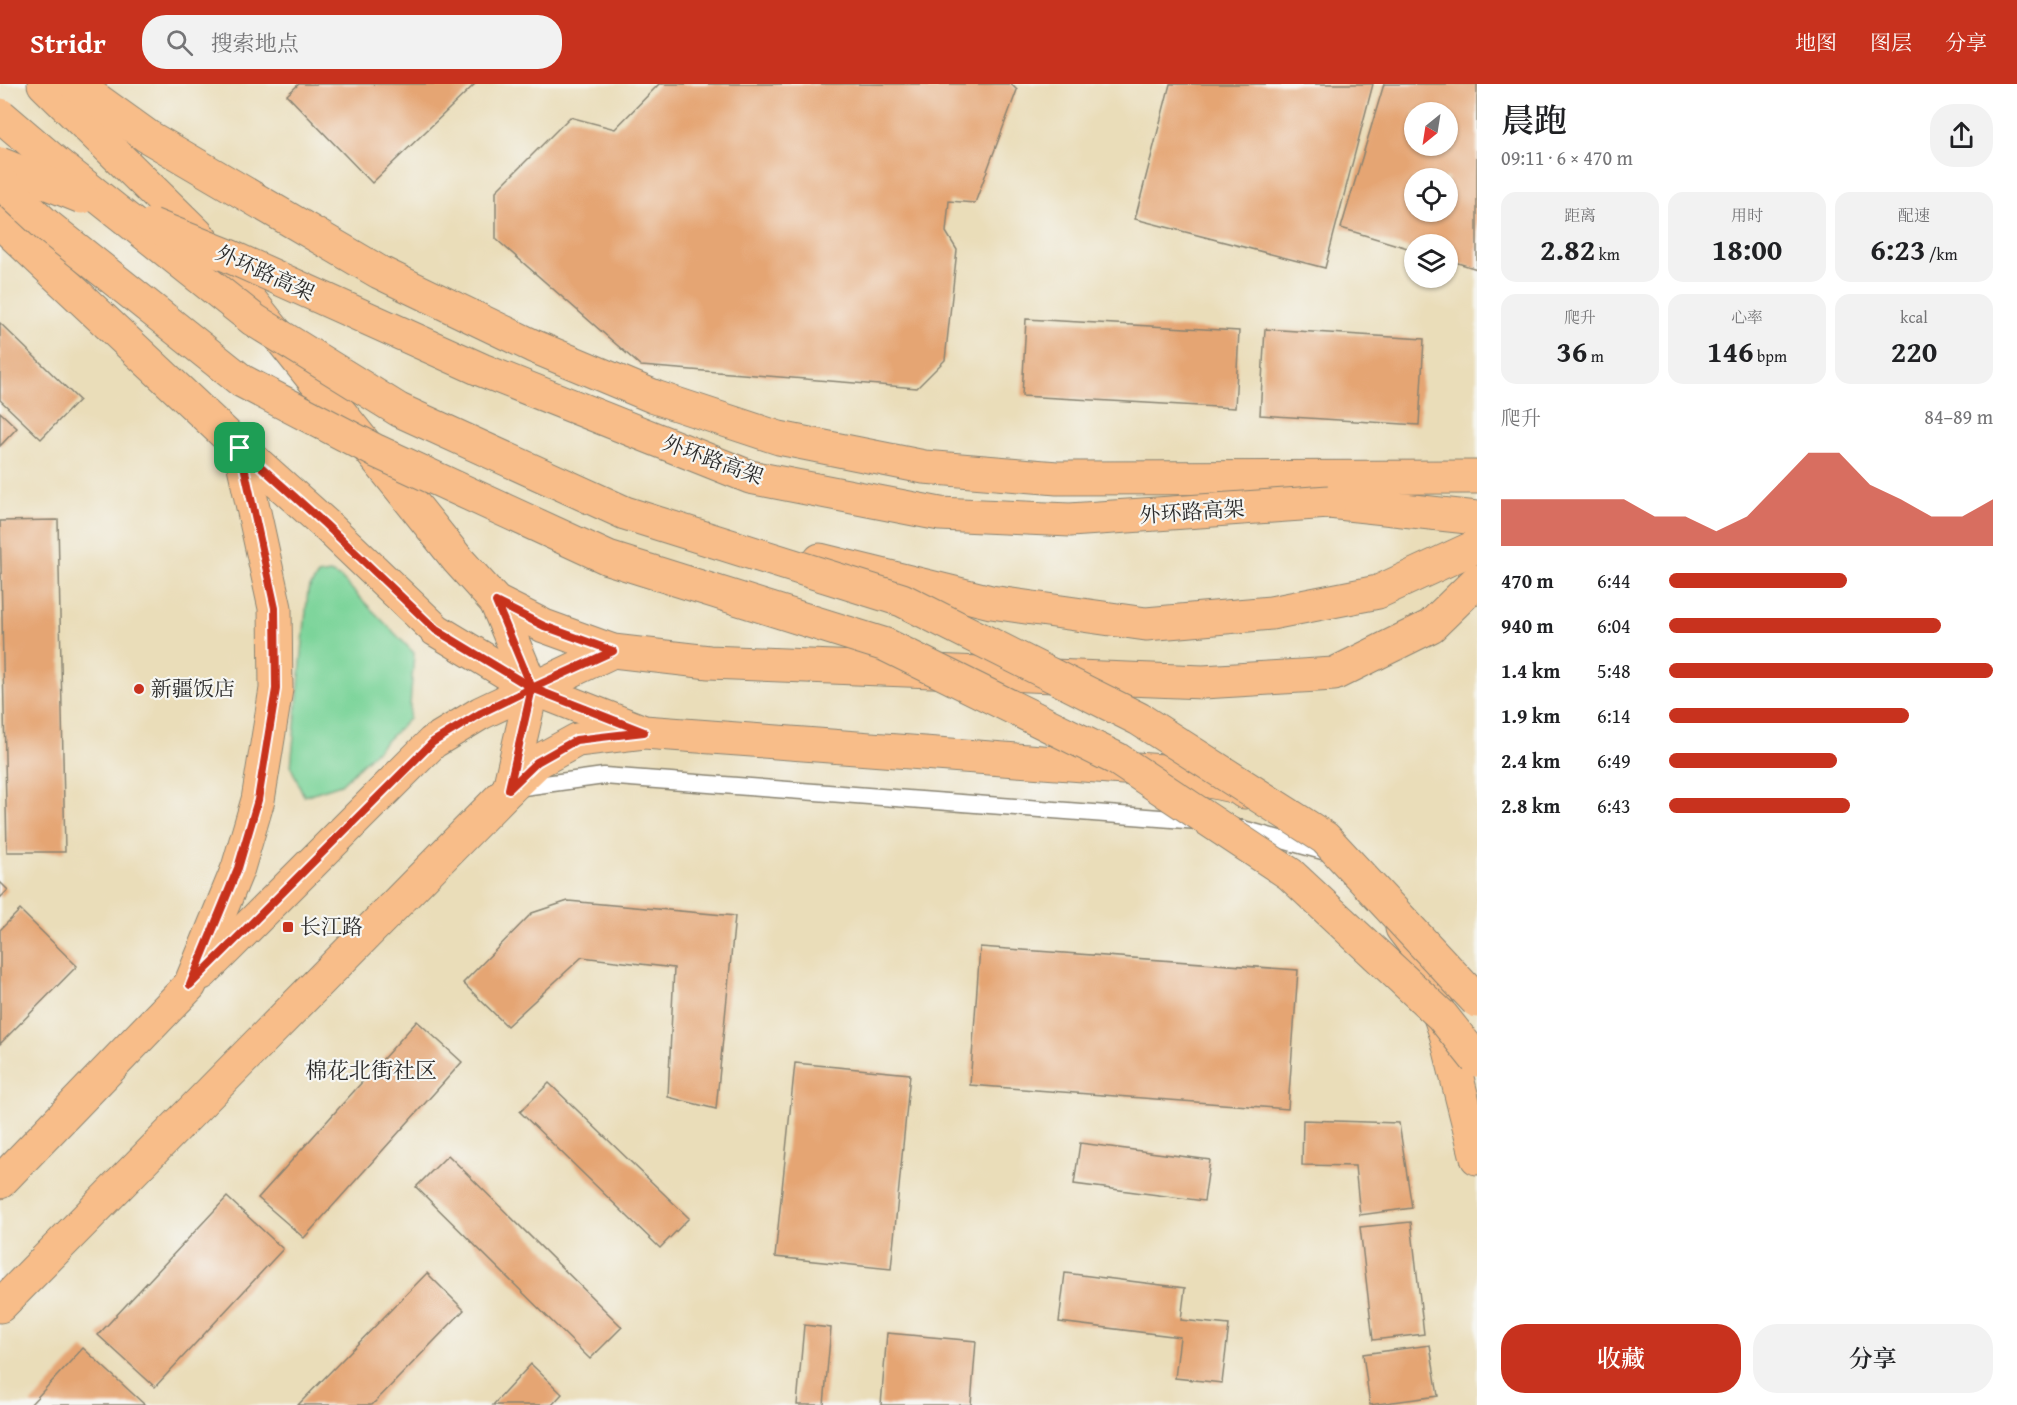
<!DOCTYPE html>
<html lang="zh">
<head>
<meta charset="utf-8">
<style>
	:root { --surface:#fff; --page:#f2f2f2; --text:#202124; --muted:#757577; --accent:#c8321e }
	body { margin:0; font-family:"Gentium Book Plus","Noto Serif SC",serif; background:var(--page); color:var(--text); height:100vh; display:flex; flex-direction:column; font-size:22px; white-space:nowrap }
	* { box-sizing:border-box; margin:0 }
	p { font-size:20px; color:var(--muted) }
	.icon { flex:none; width:33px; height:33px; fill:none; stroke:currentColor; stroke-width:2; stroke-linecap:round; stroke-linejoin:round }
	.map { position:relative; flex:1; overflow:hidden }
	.panel { display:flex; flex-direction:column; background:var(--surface); width:540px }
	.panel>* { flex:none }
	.needle { width:39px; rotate:210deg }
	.fabs { position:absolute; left:1404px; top:18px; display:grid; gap:12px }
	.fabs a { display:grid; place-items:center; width:54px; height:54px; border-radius:50%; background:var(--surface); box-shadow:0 2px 4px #0004; font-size:30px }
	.pin { position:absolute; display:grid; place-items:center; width:51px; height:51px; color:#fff; margin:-26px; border-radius:12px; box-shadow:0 3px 9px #0006 }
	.round { display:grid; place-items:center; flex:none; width:63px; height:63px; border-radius:24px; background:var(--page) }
	.headline { display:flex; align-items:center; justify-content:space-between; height:102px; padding:0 24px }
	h1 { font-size:33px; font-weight:600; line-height:45px }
	.stats { display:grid; grid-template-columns:repeat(3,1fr); gap:9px; height:102px; padding:6px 24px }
	.stats div { display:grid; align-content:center; border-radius:15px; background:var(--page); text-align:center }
	.stats b { font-size:30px; font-weight:600 }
	.stats small { font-size:16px; font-weight:400 }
	.stats p { font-size:16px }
	.chart { height:168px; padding:12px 24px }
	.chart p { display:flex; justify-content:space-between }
	.chart svg { width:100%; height:108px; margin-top:6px; fill:var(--accent); opacity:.7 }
	.primary-button { display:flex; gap:12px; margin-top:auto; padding:12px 24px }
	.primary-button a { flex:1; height:69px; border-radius:24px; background:var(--accent); color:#fff; font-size:24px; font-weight:600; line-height:69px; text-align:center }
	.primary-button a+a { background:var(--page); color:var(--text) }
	ul { padding:0 24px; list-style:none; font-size:20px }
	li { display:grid; grid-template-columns:96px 72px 1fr; align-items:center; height:45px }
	li i { height:15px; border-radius:8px; background:var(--accent) }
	header { display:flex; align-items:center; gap:36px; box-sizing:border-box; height:84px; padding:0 30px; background:var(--accent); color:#fff }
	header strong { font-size:28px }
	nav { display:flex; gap:33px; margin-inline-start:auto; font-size:21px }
	.search { width:420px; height:54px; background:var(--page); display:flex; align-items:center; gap:15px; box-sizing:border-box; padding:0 21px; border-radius:24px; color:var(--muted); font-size:22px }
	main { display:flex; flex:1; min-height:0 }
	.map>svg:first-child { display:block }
</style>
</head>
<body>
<header>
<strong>Stridr</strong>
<div class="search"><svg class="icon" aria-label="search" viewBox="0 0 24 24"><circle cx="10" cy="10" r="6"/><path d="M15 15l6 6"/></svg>搜索地点</div>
<nav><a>地图</a><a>图层</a><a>分享</a></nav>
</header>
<main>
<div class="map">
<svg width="1477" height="1321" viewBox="0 0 1477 1321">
	<rect width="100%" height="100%" fill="#f6f6f2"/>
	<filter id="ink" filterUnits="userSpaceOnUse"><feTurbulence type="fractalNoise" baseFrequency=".0167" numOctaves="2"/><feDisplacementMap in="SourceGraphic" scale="12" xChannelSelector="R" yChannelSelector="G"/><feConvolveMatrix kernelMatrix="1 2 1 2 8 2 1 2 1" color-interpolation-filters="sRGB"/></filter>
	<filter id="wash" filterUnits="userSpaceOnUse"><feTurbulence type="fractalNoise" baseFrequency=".008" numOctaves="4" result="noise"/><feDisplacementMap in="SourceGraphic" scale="24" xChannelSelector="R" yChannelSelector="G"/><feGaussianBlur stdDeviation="1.35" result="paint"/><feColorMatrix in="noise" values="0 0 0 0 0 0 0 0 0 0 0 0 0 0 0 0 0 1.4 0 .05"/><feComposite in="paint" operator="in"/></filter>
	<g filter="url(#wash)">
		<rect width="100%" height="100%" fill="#eaddb9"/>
		<polygon fill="#7bd49a" stroke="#538062" stroke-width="1.5" points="330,489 341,494 414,569 409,635 341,700 304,712 291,683 308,506 318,491"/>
		<g id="blocks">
			<g fill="#e5a573" fill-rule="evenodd">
				<polygon points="299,0 475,0 372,99 287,11"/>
				<polygon points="659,0 1011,0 1017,6 975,119 949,117 946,148 957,166 945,276 917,304 641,282 496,155 496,107 570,33 615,45"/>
				<polygon points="1170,0 1373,0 1325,184 1135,135"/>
				<path d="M1384,0H1477V185L1448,176V160H1414V166L1341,144ZM1414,28H1448V62H1414ZM1414,94H1448V128H1414Z"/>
				<polygon points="1026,235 1239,247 1235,324 1022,312"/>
				<polygon points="0,239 79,316 41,355 0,316"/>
				<polygon points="1265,245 1424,255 1419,341 1260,331"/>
				<polygon points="0,328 17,344 0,362"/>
				<polygon points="58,436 65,768 7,768 0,437"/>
				<polygon points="0,798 8,806 0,814"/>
				<polygon points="568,817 735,832 716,1025 668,1013 674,884 582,873 507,942 463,899 532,829"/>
				<polygon points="20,826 77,882 0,960 0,846"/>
				<polygon points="980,863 1298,886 1288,1025 970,1001"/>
				<polygon points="417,937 462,978 304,1154 258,1114"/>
				<polygon points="795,979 910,990 891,1185 775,1173"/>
				<polygon points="549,999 689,1134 660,1164 520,1028"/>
				<polygon points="1303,1036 1399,1039 1412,1124 1360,1131 1355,1082 1302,1081"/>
				<polygon points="1080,1059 1210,1076 1204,1117 1074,1100"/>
				<polygon points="448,1071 622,1243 590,1275 416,1103"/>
				<polygon points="227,1113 283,1165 155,1303 98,1251"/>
				<polygon points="1411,1138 1424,1250 1373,1256 1360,1143"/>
				<polygon points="427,1189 464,1226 372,1321 298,1321"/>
				<polygon points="1065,1189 1185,1204 1181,1236 1229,1241 1222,1299 1175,1294 1180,1253 1059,1238"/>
				<polygon points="804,1241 831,1244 824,1321 797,1321"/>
				<polygon points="887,1249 976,1257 971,1321 881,1321"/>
				<polygon points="1430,1261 1438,1312 1370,1321 1363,1270"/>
				<polygon points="83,1264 145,1321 30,1321"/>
				<polygon points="531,1280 562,1310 552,1321 493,1321"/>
			</g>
		</g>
	</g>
	<g filter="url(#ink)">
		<use href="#blocks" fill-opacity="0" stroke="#8a8472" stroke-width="1.5"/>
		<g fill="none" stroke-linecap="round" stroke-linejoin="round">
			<g stroke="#8a8472" stroke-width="19">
				<g id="service">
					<polyline points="516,704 604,692 1199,737"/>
					<polyline points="1239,744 1330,769"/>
				</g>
			</g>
			<g stroke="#8a8472" stroke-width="35">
				<g id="primary">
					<polyline points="44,0 197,150 458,476 496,518 544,542 613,567 709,578 1203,598 1334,590 1431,542 1477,497"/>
					<polyline points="0,138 240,364 275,524 276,605 258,716 238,784 190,901 0,1098"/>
					<polyline points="240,364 325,440 436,546 532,604 639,646"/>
					<polyline points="496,518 532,604 509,705"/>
					<polyline points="1402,844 1415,861 1446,950 1477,1074"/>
					<polyline points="202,889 433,658 481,629 613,567"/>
					<polyline points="0,1222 509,705 537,678 577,656 644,648 1163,687 1237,703 1244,708"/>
				</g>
			</g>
			<g stroke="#8a8472" stroke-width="35">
				<g id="trunk">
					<polyline points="75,0 147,52 379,188 533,262 655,313 779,354 924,383 1057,394 1477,393"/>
					<polyline points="1329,418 1477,434"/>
					<polyline points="820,476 991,518 1146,540 1271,529 1378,508 1477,462"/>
				</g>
			</g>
			<use href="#service" stroke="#fff" stroke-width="16"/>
			<use href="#primary" stroke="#f8bd89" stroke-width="33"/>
			<use href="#trunk" stroke="#f8bd89" stroke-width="33"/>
			<g stroke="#8a8472" stroke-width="35" stroke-linecap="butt">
				<g id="trunk-bridge">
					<polyline points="0,31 56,79 254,236 399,326 625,429 902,516 1139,635 1325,754 1477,917"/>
					<polyline points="0,80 82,113"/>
					<polyline points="0,98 46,141 242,297 376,367 608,474 886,561 1117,675 1290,790 1442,932 1477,976"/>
					<polyline points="152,141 229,172 482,286 750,393 940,430 1070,436 1329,418"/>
				</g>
			</g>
			<use href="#trunk-bridge" stroke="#f8bd89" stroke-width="33"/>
		</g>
	</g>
	<g fill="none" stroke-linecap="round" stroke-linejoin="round" filter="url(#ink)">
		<g stroke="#fff" stroke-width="12">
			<polyline id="route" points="240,364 325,440 436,546 532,604 509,705 537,678 576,656 644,648 532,604 613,567 544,542 496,518 532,604 481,629 433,658 190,901 238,784 258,716 276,605 275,524 240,364"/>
		</g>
		<use href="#route" stroke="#c8321e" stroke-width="8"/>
	</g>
	<g fill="#c8321e" stroke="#f6f6f2" stroke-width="2">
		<circle cx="139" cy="605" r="6"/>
		<rect x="282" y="837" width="12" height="12" rx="3"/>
	</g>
	<g text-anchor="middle" stroke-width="4.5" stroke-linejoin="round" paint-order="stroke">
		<g font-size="21" fill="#2b2b2b" stroke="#f6f6f2">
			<text transform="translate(265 189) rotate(24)" y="7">外环路高架</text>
			<text transform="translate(713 376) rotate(20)" y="7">外环路高架</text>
			<text transform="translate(1192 428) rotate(-4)" y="7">外环路高架</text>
		</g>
		<g font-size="21" fill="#2b2b2b" stroke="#f6f6f2" text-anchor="start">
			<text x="151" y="612">新疆饭店</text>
			<text x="300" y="850">长江路</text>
		</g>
		<g font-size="22" fill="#2b2b2b" stroke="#f6f6f2">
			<text x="371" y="994">棉花北街社区</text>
		</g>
	</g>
</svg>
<div class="fabs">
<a><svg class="needle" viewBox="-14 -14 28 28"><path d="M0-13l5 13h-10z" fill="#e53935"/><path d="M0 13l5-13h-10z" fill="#757577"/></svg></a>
<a><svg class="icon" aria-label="locate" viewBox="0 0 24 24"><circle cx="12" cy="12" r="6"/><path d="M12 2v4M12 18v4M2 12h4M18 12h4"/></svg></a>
<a><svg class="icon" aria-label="layers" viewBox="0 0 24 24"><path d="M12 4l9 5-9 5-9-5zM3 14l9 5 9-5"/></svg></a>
</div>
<div class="pin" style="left:240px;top:364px;background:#1e9e55"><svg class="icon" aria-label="arrive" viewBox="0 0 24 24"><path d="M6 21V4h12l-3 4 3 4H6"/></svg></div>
</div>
<section class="panel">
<div class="headline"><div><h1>晨跑</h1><p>09:11 · 6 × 470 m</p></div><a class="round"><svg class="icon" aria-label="share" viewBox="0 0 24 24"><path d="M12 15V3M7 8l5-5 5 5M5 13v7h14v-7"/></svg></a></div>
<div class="stats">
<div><p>距离</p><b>2.82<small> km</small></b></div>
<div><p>用时</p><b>18:00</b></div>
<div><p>配速</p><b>6:23<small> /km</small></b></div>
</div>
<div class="stats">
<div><p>爬升</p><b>36<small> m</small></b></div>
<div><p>心率</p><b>146<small> bpm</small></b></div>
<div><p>kcal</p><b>220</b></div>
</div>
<div class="chart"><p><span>爬升</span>84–89 m</p>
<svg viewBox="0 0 160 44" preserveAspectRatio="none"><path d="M0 44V25L10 25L20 25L30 25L40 25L50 32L60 32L70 38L80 32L90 19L100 6L110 6L120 19L130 25L140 32L150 32L160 25V44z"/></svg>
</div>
<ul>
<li><b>470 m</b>6:44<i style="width:55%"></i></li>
<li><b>940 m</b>6:04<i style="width:84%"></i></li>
<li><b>1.4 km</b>5:48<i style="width:100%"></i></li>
<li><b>1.9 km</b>6:14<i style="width:74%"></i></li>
<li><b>2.4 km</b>6:49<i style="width:52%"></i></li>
<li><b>2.8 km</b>6:43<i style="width:56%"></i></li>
</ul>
<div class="primary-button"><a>收藏</a><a>分享</a></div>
</section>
</main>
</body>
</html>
